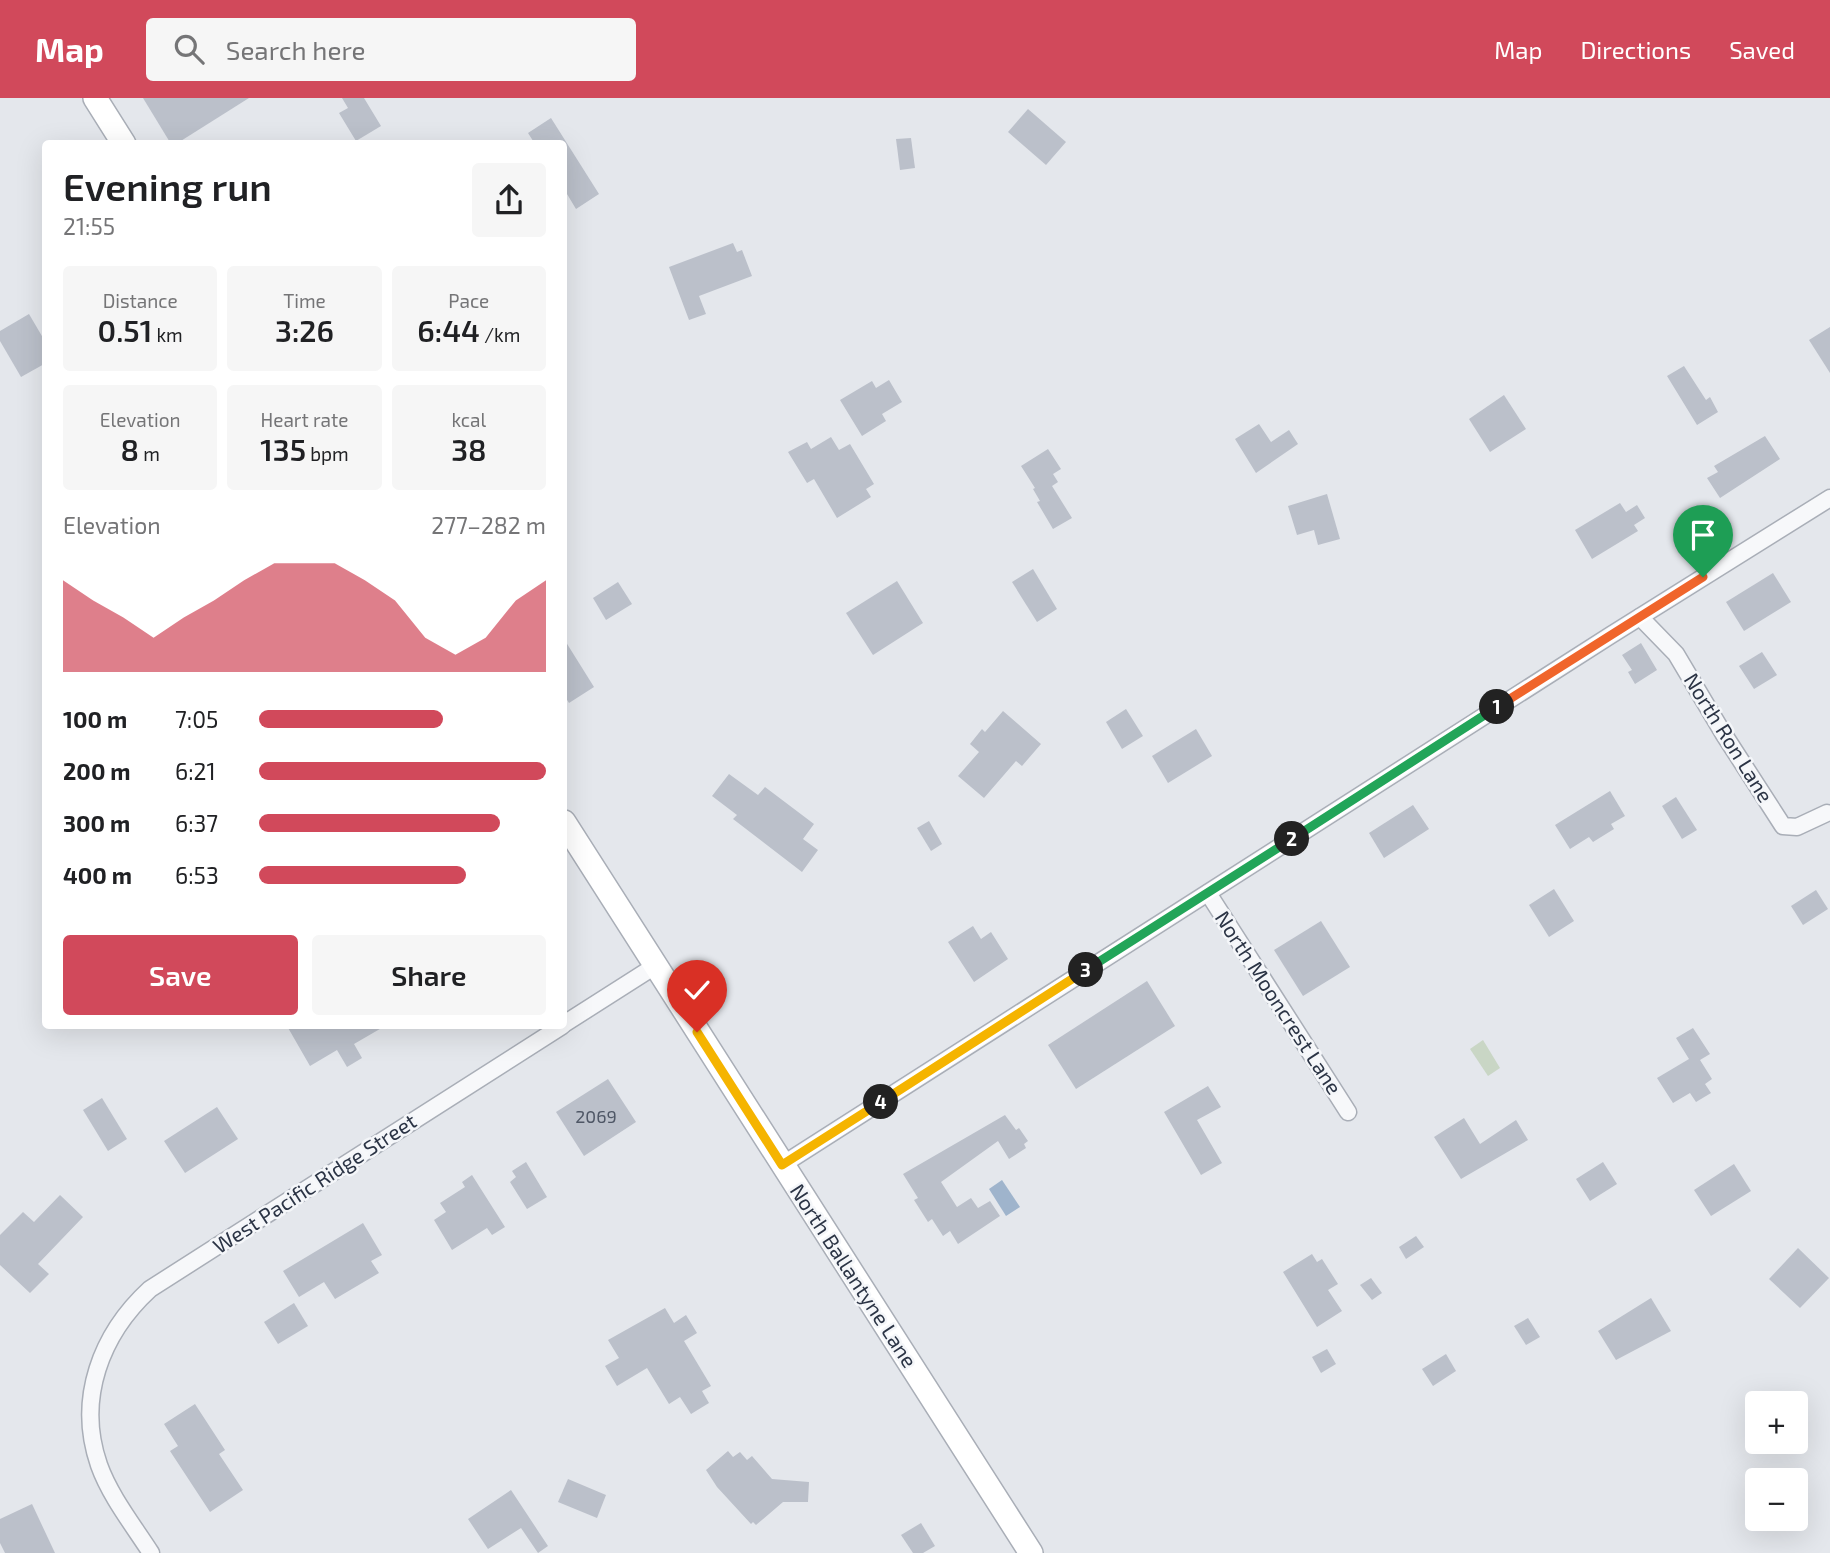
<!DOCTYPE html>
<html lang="en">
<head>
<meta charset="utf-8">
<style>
	:root { --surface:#fff; --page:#f6f6f6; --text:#202124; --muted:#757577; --accent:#d1495b }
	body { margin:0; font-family:"Exo 2",sans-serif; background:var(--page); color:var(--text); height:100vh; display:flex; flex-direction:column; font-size:26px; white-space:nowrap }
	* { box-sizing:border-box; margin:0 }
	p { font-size:23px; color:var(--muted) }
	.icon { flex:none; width:38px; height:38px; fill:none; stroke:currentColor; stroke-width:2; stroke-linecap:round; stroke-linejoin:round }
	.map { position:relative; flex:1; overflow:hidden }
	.drawer { position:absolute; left:42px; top:42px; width:525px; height:889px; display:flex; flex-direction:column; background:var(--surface); border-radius:7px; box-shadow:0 7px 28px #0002 }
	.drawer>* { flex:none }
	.buttons { position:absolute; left:1745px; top:1293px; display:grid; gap:14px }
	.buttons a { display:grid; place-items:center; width:63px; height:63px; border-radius:7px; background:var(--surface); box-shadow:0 7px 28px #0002; font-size:35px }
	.pin { position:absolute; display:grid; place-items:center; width:60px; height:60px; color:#fff; margin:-72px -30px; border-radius:50% 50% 50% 0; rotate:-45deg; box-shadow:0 0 7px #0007 }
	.pin .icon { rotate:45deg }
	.km { position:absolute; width:35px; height:35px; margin:-18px; border-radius:50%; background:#222; color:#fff; font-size:19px; line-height:35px; text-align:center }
	.round { display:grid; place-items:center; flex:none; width:74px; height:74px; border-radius:7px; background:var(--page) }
	.summary { display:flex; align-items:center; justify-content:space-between; height:119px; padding:0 21px }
	h1 { font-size:38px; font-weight:600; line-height:52px }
	.figures { display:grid; grid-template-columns:repeat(3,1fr); gap:10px; height:119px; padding:7px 21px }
	.figures div { display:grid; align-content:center; border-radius:7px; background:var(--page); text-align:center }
	.figures b { font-size:30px; font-weight:600 }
	.figures small { font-size:19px; font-weight:400 }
	.figures p { font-size:19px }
	.chart { height:196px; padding:14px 21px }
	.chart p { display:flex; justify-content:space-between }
	.chart svg { width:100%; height:126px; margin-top:7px; fill:var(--accent); opacity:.7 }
	.primary-button { display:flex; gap:14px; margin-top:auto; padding:14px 21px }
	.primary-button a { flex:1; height:80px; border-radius:7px; background:var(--accent); color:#fff; font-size:28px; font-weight:600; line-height:80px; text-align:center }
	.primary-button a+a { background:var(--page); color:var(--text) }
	ul { padding:0 21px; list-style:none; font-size:23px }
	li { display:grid; grid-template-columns:112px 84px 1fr; align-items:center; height:52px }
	li i { height:18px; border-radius:9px; background:var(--accent) }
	header { display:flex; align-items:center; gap:42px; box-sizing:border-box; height:98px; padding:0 35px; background:var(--accent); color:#fff }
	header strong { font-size:33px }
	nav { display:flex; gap:38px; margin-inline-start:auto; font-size:24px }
	.search { width:490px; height:63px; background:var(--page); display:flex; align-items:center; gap:18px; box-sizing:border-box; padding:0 24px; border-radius:7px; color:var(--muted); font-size:26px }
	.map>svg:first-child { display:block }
</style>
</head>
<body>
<header>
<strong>Map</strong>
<div class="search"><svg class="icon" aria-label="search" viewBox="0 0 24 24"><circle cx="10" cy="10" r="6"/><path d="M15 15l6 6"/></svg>Search here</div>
<nav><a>Map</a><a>Directions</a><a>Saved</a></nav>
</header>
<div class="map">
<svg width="1830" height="1455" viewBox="0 0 1830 1455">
	<rect width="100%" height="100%" fill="#e4e7ec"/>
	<polygon fill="#c9d6c5" points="1483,942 1500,970 1488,978 1470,951"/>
	<polygon fill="#9fb4cc" points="1002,1082 1020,1109 1006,1118 989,1091"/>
	<g fill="#bbc0ca">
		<polygon points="143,0 249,0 176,46 171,46"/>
		<polygon points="342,0 364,0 381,28 356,43 339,15 348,10"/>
		<polygon points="1028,11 1066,44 1046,67 1008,34"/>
		<polygon points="551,20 599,96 576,111 564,91 564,46 535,46 528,35"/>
		<polygon points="911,40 915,70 900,72 896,41"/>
		<polygon points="733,145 737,154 742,152 752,178 699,198 706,216 689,222 669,169"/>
		<polygon points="29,216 46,245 46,265 21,279 0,243 0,233"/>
		<polygon points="1830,229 1830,275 1809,242"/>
		<polygon points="1684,268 1706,302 1710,299 1718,314 1697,327 1667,278"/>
		<polygon points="889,282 902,304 882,316 886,323 862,338 840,302 872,283 876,290"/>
		<polygon points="1504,297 1526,331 1490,354 1469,321"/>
		<polygon points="1259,326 1271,344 1289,332 1298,346 1256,375 1235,341"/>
		<polygon points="1765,338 1780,361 1720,400 1707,380 1718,374 1714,368"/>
		<polygon points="831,339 839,352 850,346 874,386 866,391 871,399 837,420 814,381 807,385 788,354 807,344 811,351"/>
		<polygon points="1048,351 1061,371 1053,376 1058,384 1052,388 1072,420 1053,431 1037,404 1040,403 1033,391 1035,390 1021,368"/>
		<polygon points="1327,396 1340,441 1318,447 1314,432 1297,437 1288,408"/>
		<polygon points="1620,405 1626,414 1637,407 1645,420 1634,427 1638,433 1592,461 1575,432"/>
		<polygon points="1033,471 1057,511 1037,524 1012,484"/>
		<polygon points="1773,475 1791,504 1744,533 1726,504"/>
		<polygon points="897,483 923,525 873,557 846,515"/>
		<polygon points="618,484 632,506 606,522 593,500"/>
		<polygon points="564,541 594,589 569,605 564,597"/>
		<polygon points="1641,545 1657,572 1635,586 1628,574 1632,572 1622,557"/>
		<polygon points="1762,554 1777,577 1754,591 1739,568"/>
		<polygon points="1126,611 1143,638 1122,651 1106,624"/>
		<polygon points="1003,613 1041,646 1022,668 1016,663 984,700 958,678 979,654 970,646 982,631 985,634"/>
		<polygon points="1196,631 1212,658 1168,685 1152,658"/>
		<polygon points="729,676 758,697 765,689 814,726 803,741 818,752 802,774 733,721 737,717 712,698"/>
		<polygon points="1610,693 1625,718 1611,726 1614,731 1593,744 1589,739 1570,751 1555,727"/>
		<polygon points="1676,699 1697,732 1682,741 1662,708"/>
		<polygon points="1413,707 1429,731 1384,760 1369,735"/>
		<polygon points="929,723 942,746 931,753 917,730"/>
		<polygon points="1554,791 1574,823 1549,839 1529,807"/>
		<polygon points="1816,792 1828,811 1803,827 1791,808"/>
		<polygon points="1321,823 1350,869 1303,898 1274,852"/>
		<polygon points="973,828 981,841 991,834 1008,861 974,884 948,844"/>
		<polygon points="1147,883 1175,928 1076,991 1048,947"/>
		<polygon points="287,928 385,928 354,946 362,960 347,969 337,952 310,968"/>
		<polygon points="1693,930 1710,956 1700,962 1712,981 1705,986 1711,995 1696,1004 1690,995 1673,1005 1657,980 1689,961 1676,940"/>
		<polygon points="608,981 636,1024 584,1058 556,1014"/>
		<polygon points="1208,988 1221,1009 1197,1022 1222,1065 1201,1077 1164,1014"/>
		<polygon points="102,1000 127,1041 108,1053 83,1012"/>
		<polygon points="217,1009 238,1041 185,1075 164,1043"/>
		<polygon points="1005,1017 1016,1032 1019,1030 1028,1043 1024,1046 1026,1050 1009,1061 998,1043 941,1084 957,1109 971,1100 978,1110 990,1103 1000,1118 958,1146 950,1133 943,1138 932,1121 928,1124 914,1102 918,1100 903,1076"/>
		<polygon points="1464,1020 1480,1046 1516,1022 1528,1042 1461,1081 1434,1039"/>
		<polygon points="526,1064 547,1099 527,1111 510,1084 516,1079 512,1073"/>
		<polygon points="1603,1064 1617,1086 1590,1103 1576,1081"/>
		<polygon points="1734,1066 1751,1093 1711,1118 1694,1092"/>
		<polygon points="472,1077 505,1129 492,1137 487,1130 452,1152 434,1122 446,1114 440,1105 465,1089 462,1084"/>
		<polygon points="60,1097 83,1119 38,1166 49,1176 30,1195 0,1167 0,1137 23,1114 34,1124"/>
		<polygon points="363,1125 382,1157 371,1163 379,1175 335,1201 324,1184 299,1199 283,1173"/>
		<polygon points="1416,1138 1424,1149 1406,1161 1399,1149"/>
		<polygon points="1798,1150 1829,1180 1800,1210 1769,1181"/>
		<polygon points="1312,1156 1317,1164 1322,1161 1338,1186 1328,1192 1342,1213 1317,1229 1283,1174"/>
		<polygon points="1371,1180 1382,1195 1372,1202 1360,1187"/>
		<polygon points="1651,1200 1671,1233 1616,1262 1598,1233"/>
		<polygon points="294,1205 308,1228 278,1246 264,1224"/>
		<polygon points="665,1210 674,1225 686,1217 697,1235 684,1243 711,1288 702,1293 709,1305 691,1316 680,1299 669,1306 647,1270 617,1288 605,1268 619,1260 608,1242"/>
		<polygon points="1528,1220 1540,1239 1526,1247 1514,1228"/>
		<polygon points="1327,1251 1336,1266 1321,1275 1312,1259"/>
		<polygon points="1446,1256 1456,1273 1433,1288 1422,1271"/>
		<polygon points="195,1306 225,1352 219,1356 243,1392 210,1414 170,1353 178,1348 164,1326"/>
		<polygon points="728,1353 733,1359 740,1354 747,1362 752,1358 772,1381 809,1384 808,1404 783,1404 756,1427 753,1424 751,1426 717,1389 706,1372"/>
		<polygon points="568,1381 606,1397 597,1420 558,1404"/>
		<polygon points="511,1392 548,1448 538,1455 521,1430 488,1451 468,1421"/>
		<polygon points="32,1406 55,1455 5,1455 0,1445 0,1421"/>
		<polygon points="921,1425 935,1448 923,1455 913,1455 901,1437"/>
	</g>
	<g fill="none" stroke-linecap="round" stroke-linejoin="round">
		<g stroke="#a9aeb7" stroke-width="19">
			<g id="street">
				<polyline points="1640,519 1676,556 1723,635 1783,728 1797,729 1827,715"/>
				<polyline points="1208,795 1348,1014"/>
				<polyline points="564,926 655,868"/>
				<polyline points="782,1067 1611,537 1830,400"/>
				<path d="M151,1455C133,1427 110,1398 99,1367C76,1301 101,1236 150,1191L562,928"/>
			</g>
		</g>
		<g stroke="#a9aeb7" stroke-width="26">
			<g id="secondary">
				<polyline points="95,0 124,46"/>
				<polyline points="564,724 1031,1455"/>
			</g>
		</g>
		<use href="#street" stroke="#f7f8fa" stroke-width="16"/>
		<use href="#secondary" stroke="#fff" stroke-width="23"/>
	</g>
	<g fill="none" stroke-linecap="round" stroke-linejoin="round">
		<g stroke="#fff" stroke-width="14">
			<polyline id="split-1" points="1497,609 1703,479"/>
		</g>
		<g stroke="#fff" stroke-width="14">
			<polyline id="split-2" points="1292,741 1497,609"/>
		</g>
		<g stroke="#fff" stroke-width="14">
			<polyline id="split-3" points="1086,872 1292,741"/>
		</g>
		<g stroke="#fff" stroke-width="14">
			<polyline id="split-4" points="881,1004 1086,872"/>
		</g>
		<g stroke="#fff" stroke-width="14">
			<polyline id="split-5" points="697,934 782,1067 881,1004"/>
		</g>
		<use href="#split-1" stroke="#f0652b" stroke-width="9"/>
		<use href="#split-2" stroke="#22a559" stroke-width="9"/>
		<use href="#split-3" stroke="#22a559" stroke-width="9"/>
		<use href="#split-4" stroke="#f5b400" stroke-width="9"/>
		<use href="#split-5" stroke="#f5b400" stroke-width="9"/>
	</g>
	<g text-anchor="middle" stroke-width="5" stroke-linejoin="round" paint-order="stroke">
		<g font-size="18" fill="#4f5766">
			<text x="596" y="1025">2069</text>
		</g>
		<g font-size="21" fill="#2b3445" stroke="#f4f6f9">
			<text transform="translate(1728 640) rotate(58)" y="7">North Ron Lane</text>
			<text transform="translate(1278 905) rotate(57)" y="7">North Mooncrest Lane</text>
			<text transform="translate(315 1086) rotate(-33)" y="7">West Pacific Ridge Street</text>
			<text transform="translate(853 1178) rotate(57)" y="7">North Ballantyne Lane</text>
		</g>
	</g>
</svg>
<div class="buttons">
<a>+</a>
<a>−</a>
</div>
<div class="pin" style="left:1703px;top:479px;background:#1e9e55"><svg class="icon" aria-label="arrive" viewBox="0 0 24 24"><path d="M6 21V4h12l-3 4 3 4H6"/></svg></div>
<div class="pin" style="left:697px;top:934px;background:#d93025"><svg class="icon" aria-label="check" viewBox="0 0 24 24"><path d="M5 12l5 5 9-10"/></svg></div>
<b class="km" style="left:1497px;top:609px">1</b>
<b class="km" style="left:1292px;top:741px">2</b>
<b class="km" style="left:1086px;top:872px">3</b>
<b class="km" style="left:881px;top:1004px">4</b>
<section class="drawer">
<div class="summary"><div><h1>Evening run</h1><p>21:55</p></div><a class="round"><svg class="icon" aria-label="share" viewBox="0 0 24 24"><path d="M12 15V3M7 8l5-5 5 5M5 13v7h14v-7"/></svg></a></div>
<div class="figures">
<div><p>Distance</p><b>0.51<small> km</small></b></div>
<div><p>Time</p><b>3:26</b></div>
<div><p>Pace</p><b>6:44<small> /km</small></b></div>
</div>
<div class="figures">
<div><p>Elevation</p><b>8<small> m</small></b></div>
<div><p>Heart rate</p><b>135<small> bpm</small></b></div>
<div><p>kcal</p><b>38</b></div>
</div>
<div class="chart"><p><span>Elevation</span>277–282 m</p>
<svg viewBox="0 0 160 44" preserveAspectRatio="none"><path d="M0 44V12L10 19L20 25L30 32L40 25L50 19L60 12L70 6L80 6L90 6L100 12L110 19L120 32L130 38L140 32L150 19L160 12V44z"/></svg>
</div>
<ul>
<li><b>100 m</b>7:05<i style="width:64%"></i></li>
<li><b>200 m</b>6:21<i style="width:100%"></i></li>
<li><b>300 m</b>6:37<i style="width:84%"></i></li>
<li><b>400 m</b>6:53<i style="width:72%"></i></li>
</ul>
<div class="primary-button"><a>Save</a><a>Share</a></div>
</section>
</div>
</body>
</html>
